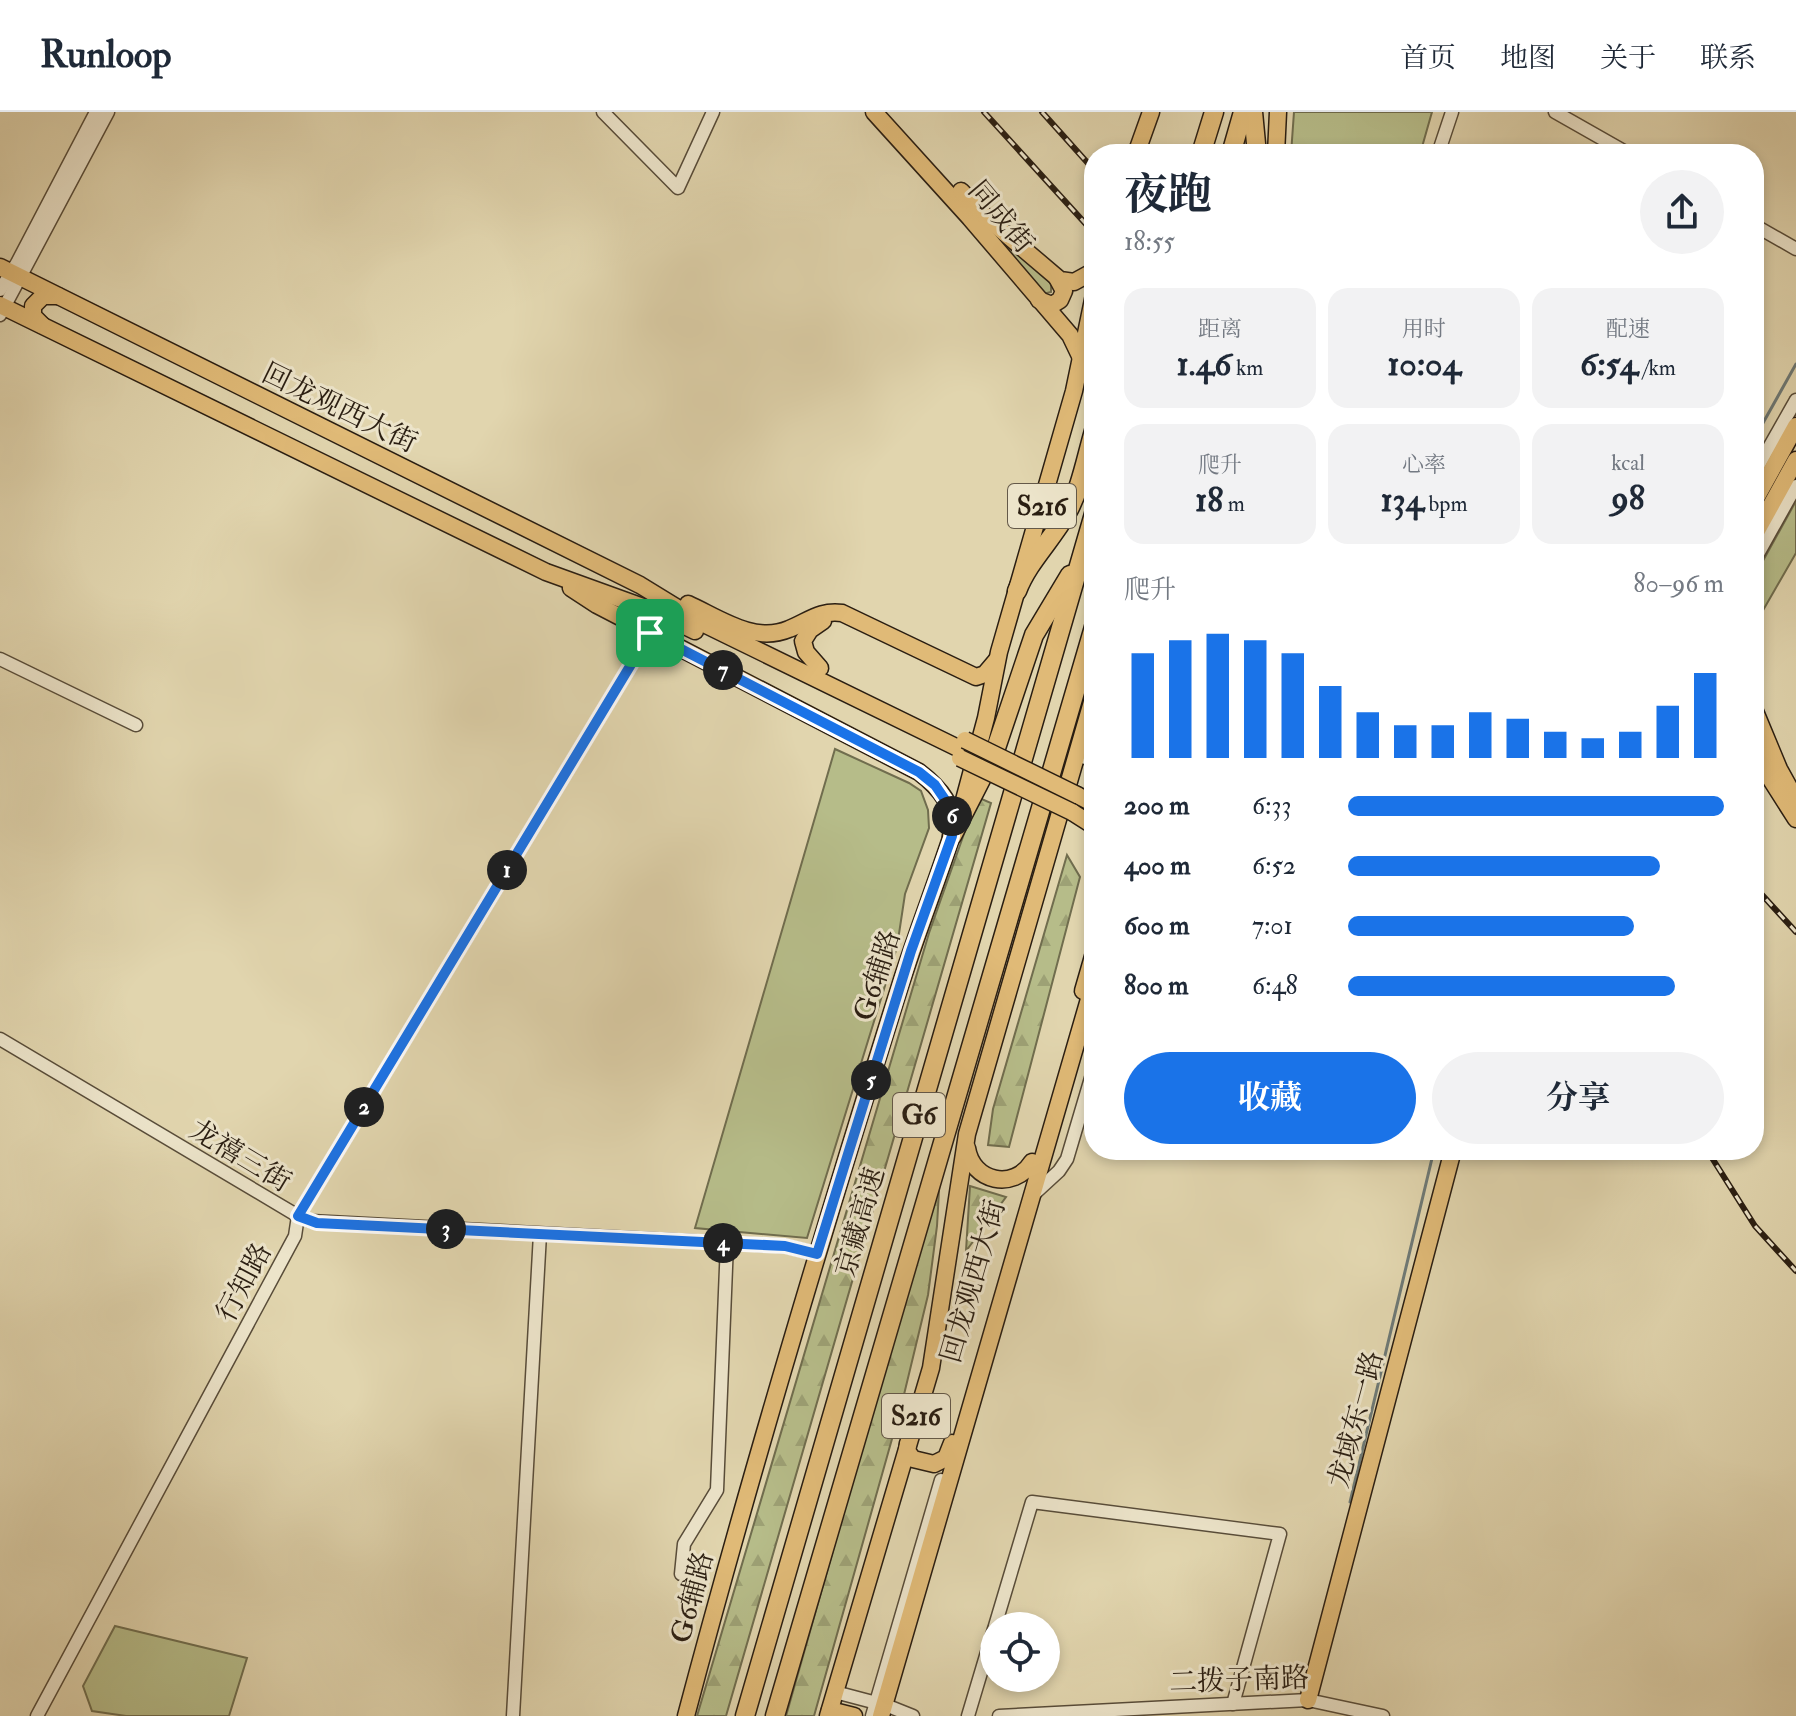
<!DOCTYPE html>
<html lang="zh">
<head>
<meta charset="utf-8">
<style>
	:root { --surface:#fff; --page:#f2f2f3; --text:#1f2937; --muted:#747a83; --line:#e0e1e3; --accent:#1a73e8 }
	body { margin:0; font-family:"IM FELL Double Pica","Noto Serif SC",serif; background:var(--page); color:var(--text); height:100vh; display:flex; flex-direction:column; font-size:30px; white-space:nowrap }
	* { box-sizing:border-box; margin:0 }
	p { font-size:26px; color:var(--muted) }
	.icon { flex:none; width:44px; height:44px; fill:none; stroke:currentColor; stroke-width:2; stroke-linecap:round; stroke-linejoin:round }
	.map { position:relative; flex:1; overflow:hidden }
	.details { position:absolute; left:1084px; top:32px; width:680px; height:1016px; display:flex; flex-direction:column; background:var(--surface); border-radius:32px; box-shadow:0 4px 12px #0003 }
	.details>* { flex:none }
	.buttons { position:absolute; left:980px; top:1500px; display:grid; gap:16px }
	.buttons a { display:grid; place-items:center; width:80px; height:80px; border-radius:50%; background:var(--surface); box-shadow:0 4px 12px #0003; font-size:40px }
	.pin { position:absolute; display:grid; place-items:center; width:68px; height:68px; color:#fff; margin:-34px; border-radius:16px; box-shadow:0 4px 12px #0006 }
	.km { position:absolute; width:40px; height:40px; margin:-20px; border-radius:50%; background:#222; color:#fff; font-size:22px; line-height:40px; text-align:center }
	.round { display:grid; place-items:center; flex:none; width:84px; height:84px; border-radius:42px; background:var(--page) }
	.headline { display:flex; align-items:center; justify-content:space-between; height:136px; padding:0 40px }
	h1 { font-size:44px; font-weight:700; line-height:60px }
	.figures { display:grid; grid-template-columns:repeat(3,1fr); gap:12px; height:136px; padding:8px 40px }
	.figures div { display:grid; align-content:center; border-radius:20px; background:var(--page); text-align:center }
	.figures b { font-size:34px; font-weight:700 }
	.figures small { font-size:22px; font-weight:400 }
	.figures p { font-size:22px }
	.chart { height:224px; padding:16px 40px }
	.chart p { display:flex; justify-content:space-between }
	.chart svg { width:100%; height:144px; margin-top:8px; stroke:var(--accent); stroke-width:6 }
	.action { display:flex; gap:16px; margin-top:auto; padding:16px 40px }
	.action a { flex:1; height:92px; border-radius:48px; background:var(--accent); color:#fff; font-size:32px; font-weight:700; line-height:92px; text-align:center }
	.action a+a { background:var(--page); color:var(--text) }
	ul { padding:0 40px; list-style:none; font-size:26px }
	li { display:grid; grid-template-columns:128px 96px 1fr; align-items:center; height:60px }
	li i { height:20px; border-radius:10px; background:var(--accent) }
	header { display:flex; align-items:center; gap:48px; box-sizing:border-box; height:112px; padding:0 40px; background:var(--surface); border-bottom:2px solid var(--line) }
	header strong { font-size:38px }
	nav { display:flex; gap:44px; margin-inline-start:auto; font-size:28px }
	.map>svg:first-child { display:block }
</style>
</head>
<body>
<header>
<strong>Runloop</strong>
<nav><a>首页</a><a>地图</a><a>关于</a><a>联系</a></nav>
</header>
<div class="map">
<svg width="1796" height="1604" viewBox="0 0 1796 1604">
	<defs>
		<pattern id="grass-tufts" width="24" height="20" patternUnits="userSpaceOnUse" patternTransform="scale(2)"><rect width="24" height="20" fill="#b6bc89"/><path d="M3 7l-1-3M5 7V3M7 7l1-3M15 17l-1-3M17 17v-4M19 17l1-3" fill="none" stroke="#9da175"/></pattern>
		<pattern id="forest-firs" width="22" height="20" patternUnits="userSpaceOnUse" patternTransform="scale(2)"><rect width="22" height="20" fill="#b6bc89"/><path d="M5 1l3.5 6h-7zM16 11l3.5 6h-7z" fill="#9da175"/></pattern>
	</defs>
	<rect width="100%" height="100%" fill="#e1d5ae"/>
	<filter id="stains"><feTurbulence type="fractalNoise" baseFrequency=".0025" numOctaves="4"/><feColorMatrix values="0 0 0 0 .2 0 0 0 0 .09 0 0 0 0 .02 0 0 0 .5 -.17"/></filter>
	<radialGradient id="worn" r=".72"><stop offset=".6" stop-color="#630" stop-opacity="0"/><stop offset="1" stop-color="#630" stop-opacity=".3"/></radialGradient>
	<polygon fill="url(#grass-tufts)" stroke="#706d4e" stroke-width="2" points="983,111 1051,171 1051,180 1043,182"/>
	<g fill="url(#forest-firs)" stroke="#706d4e" stroke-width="2">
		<polygon points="977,685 991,691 726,1604 697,1604 929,821"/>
		<polygon points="1067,743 1080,765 1009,1035 988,1033 993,997"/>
		<polygon points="940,1061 937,1114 928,1183 901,1295 814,1604 786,1604"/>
		<polygon points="970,1074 1006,1085 966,1139"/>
	</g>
	<g fill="#b6bc89" stroke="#706d4e" stroke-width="2">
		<polygon points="1294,0 1432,0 1420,42 1291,42"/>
		<polygon points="1796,389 1796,441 1754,514 1754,465"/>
		<polygon points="835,637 909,671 921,679 928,698 929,716 905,782 897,835 807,1126 695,1116"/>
		<polygon points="115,1514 247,1546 229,1604 126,1604 92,1599 83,1574"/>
	</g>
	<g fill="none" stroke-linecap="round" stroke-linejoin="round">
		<g stroke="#6e7975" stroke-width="3">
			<polyline points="1754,327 1796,252"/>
			<polyline points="1350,1390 1434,1038"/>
		</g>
		<g stroke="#584c39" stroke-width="15">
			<g id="minor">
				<polyline points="603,0 678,76 713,0"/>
				<polyline points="1555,0 1629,42"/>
				<polyline points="1438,42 1452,0"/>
				<polyline points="1754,113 1796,137"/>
				<polyline points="0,178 17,151 96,0"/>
				<polyline points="0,203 108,0"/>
				<polyline points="1754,362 1796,288"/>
				<polyline points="1754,449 1796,374"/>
				<polyline points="0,547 136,613"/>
				<polyline points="1077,643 1094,649"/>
				<polyline points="0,927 298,1104 311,1109 785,1134 817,1142"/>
				<polyline points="1034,1082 1059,1059 1067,1047 1094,956"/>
				<polyline points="681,1462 684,1432 717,1378 727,1131"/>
				<polyline points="995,1514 1032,1390 1280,1422 1233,1592"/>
				<polyline points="835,1580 888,1594 913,1604"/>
				<polyline points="37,1604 295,1124 298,1104 650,521"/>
				<polyline points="513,1604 540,1122"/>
				<polyline points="872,1604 941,1368"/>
				<polyline points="968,1604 994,1517"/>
				<polyline points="999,1604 1308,1588 1383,1604"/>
			</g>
		</g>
		<g stroke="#2a1e12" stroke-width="19">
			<g id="major">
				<polyline points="874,0 970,106 1070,223 1081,246"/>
				<polyline points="1136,42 1151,0"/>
				<polyline points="1276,42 1278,0"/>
				<polyline points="961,79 987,106 1060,168 1074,170 1094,159"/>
				<polyline points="0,155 640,473 702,511 962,638"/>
				<polyline points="1039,188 1052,193 1060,188 1064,179 1057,166"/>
				<polyline points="0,193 546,460 654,499 695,519"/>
				<polyline points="42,213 33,204 33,194 43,184 58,184"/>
				<polyline points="1754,390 1796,314"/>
				<polyline points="1754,424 1796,348"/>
				<path d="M571,476L597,493L919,660C940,676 956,695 953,722"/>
				<path d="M688,492C719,506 754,532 789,517C809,509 820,498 842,501L976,565L985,562L996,549"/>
				<polyline points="820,556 806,540 803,529 810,518 823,509"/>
				<polyline points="1754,597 1779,657 1796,688"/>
				<polyline points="1754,630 1768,663 1796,707"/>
				<polyline points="1077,683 1094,692"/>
				<polyline points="964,688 986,606 999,540 1074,279 1094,183"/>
				<polyline points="1072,700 1094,714"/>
				<polyline points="1083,879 1094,841"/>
				<path d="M967,1036C972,1070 1014,1079 1032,1050"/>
				<polyline points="908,1331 907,1339 913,1347 934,1352 946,1346 952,1331"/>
				<polyline points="1308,1588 1453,1038"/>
				<polyline points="830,1598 854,1604"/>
				<path d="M686,1604C751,1359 824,1116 900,874C917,820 938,767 955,714"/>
				<polyline points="828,1604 931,1256 967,1022 1094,583"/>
				<polyline points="881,1604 1094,870"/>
			</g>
		</g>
		<g stroke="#2a1e12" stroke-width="21">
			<g id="highway">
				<polyline points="1253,0 1257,42"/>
				<polyline points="1201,42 1214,0"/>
				<polyline points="1231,42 1243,0"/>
				<path d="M1017,479C1028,450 1052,428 1067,401C1081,376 1086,346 1094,319"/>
				<polyline points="952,724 994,642 1034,523 1070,463"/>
				<polyline points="745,1604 1094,402"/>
				<polyline points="775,1604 1094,515"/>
			</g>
		</g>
		<use href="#minor" stroke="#ece4ca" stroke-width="12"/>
		<use href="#major" stroke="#e0ba77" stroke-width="16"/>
		<use href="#highway" stroke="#e0ba77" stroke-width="18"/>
		<g stroke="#2a1e12" stroke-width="6">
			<g id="rail">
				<polyline points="984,0 1094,121"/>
				<polyline points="1042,0 1094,58"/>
				<polyline points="1754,774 1796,820"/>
				<polyline points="1707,1038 1755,1114 1796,1159"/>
			</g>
		</g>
		<use href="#rail" stroke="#ece4ca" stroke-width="3" stroke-dasharray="9" stroke-linecap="butt"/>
		<g stroke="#2a1e12" stroke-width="19" stroke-linecap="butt">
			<g id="major-bridge">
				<polyline points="965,628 1077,683"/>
				<polyline points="960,646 1072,700"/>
			</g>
		</g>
		<use href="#major-bridge" stroke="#e0ba77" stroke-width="16"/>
	</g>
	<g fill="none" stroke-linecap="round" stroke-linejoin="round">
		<g stroke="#fff" stroke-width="16">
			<polygon id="route" points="650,521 919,660 935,673 950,695 953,708 952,724 911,839 817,1142 785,1134 317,1111 298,1104"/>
		</g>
		<use href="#route" stroke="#1a73e8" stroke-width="10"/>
	</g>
	<g text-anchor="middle" stroke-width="6" stroke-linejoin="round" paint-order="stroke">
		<g fill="#ece4ca" stroke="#645949" stroke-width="2">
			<rect x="1008" y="372" width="68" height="44" rx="6"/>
			<rect x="893" y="981" width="52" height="44" rx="6"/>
			<rect x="882" y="1282" width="68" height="44" rx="6"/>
		</g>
		<g font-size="26" font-weight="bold" fill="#2a1e12">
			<text x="1042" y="403">S216</text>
			<text x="919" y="1012">G6</text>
			<text x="916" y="1313">S216</text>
		</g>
		<g font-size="28" fill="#2a1e12" stroke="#ece4ca">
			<text transform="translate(1002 104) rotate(50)" y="10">同成街</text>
			<text transform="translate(340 295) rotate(26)" y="10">回龙观西大街</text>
			<text transform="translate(876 863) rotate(-72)" y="10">G6辅路</text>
			<text transform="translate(241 1043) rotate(31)" y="10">龙禧三街</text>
			<text transform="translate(859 1110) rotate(-74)" y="10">京藏高速</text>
			<text transform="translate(972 1169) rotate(-74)" y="10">回龙观西大街</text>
			<text transform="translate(243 1170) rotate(-62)" y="10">行知路</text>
			<text transform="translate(1355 1307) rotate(-75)" y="10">龙域东一路</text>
			<text transform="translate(691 1485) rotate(-75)" y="10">G6辅路</text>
			<text transform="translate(1239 1567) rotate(-2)" y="10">二拨子南路</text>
		</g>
	</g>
	<rect width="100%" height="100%" filter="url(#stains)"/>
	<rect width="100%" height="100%" fill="url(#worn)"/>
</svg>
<div class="buttons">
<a><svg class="icon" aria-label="locate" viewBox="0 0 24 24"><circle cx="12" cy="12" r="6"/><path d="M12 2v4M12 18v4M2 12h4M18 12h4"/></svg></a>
</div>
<div class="pin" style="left:650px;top:521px;background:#1e9e55"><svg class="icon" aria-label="arrive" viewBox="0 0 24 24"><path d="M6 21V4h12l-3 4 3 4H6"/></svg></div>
<b class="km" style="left:507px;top:758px">1</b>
<b class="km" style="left:364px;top:995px">2</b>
<b class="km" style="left:446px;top:1117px">3</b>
<b class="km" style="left:723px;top:1131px">4</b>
<b class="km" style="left:871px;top:968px">5</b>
<b class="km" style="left:952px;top:704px">6</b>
<b class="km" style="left:723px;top:558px">7</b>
<section class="details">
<div class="headline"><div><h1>夜跑</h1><p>18:55</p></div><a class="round"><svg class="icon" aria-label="share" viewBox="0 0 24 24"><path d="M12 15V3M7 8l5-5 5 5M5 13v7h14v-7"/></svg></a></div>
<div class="figures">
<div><p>距离</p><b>1.46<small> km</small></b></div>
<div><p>用时</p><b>10:04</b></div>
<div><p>配速</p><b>6:54<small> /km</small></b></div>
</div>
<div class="figures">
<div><p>爬升</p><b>18<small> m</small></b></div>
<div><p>心率</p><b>134<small> bpm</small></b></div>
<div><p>kcal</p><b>98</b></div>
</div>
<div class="chart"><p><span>爬升</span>80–96 m</p>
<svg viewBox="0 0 160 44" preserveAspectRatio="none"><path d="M5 44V12M15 44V8M25 44V6M35 44V8M45 44V12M55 44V22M65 44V30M75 44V34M85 44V34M95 44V30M105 44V32M115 44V36M125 44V38M135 44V36M145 44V28M155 44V18"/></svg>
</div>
<ul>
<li><b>200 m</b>6:33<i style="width:100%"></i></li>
<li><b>400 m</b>6:52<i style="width:83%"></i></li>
<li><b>600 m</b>7:01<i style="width:76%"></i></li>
<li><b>800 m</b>6:48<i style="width:87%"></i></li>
</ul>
<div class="action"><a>收藏</a><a>分享</a></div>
</section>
</div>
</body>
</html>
